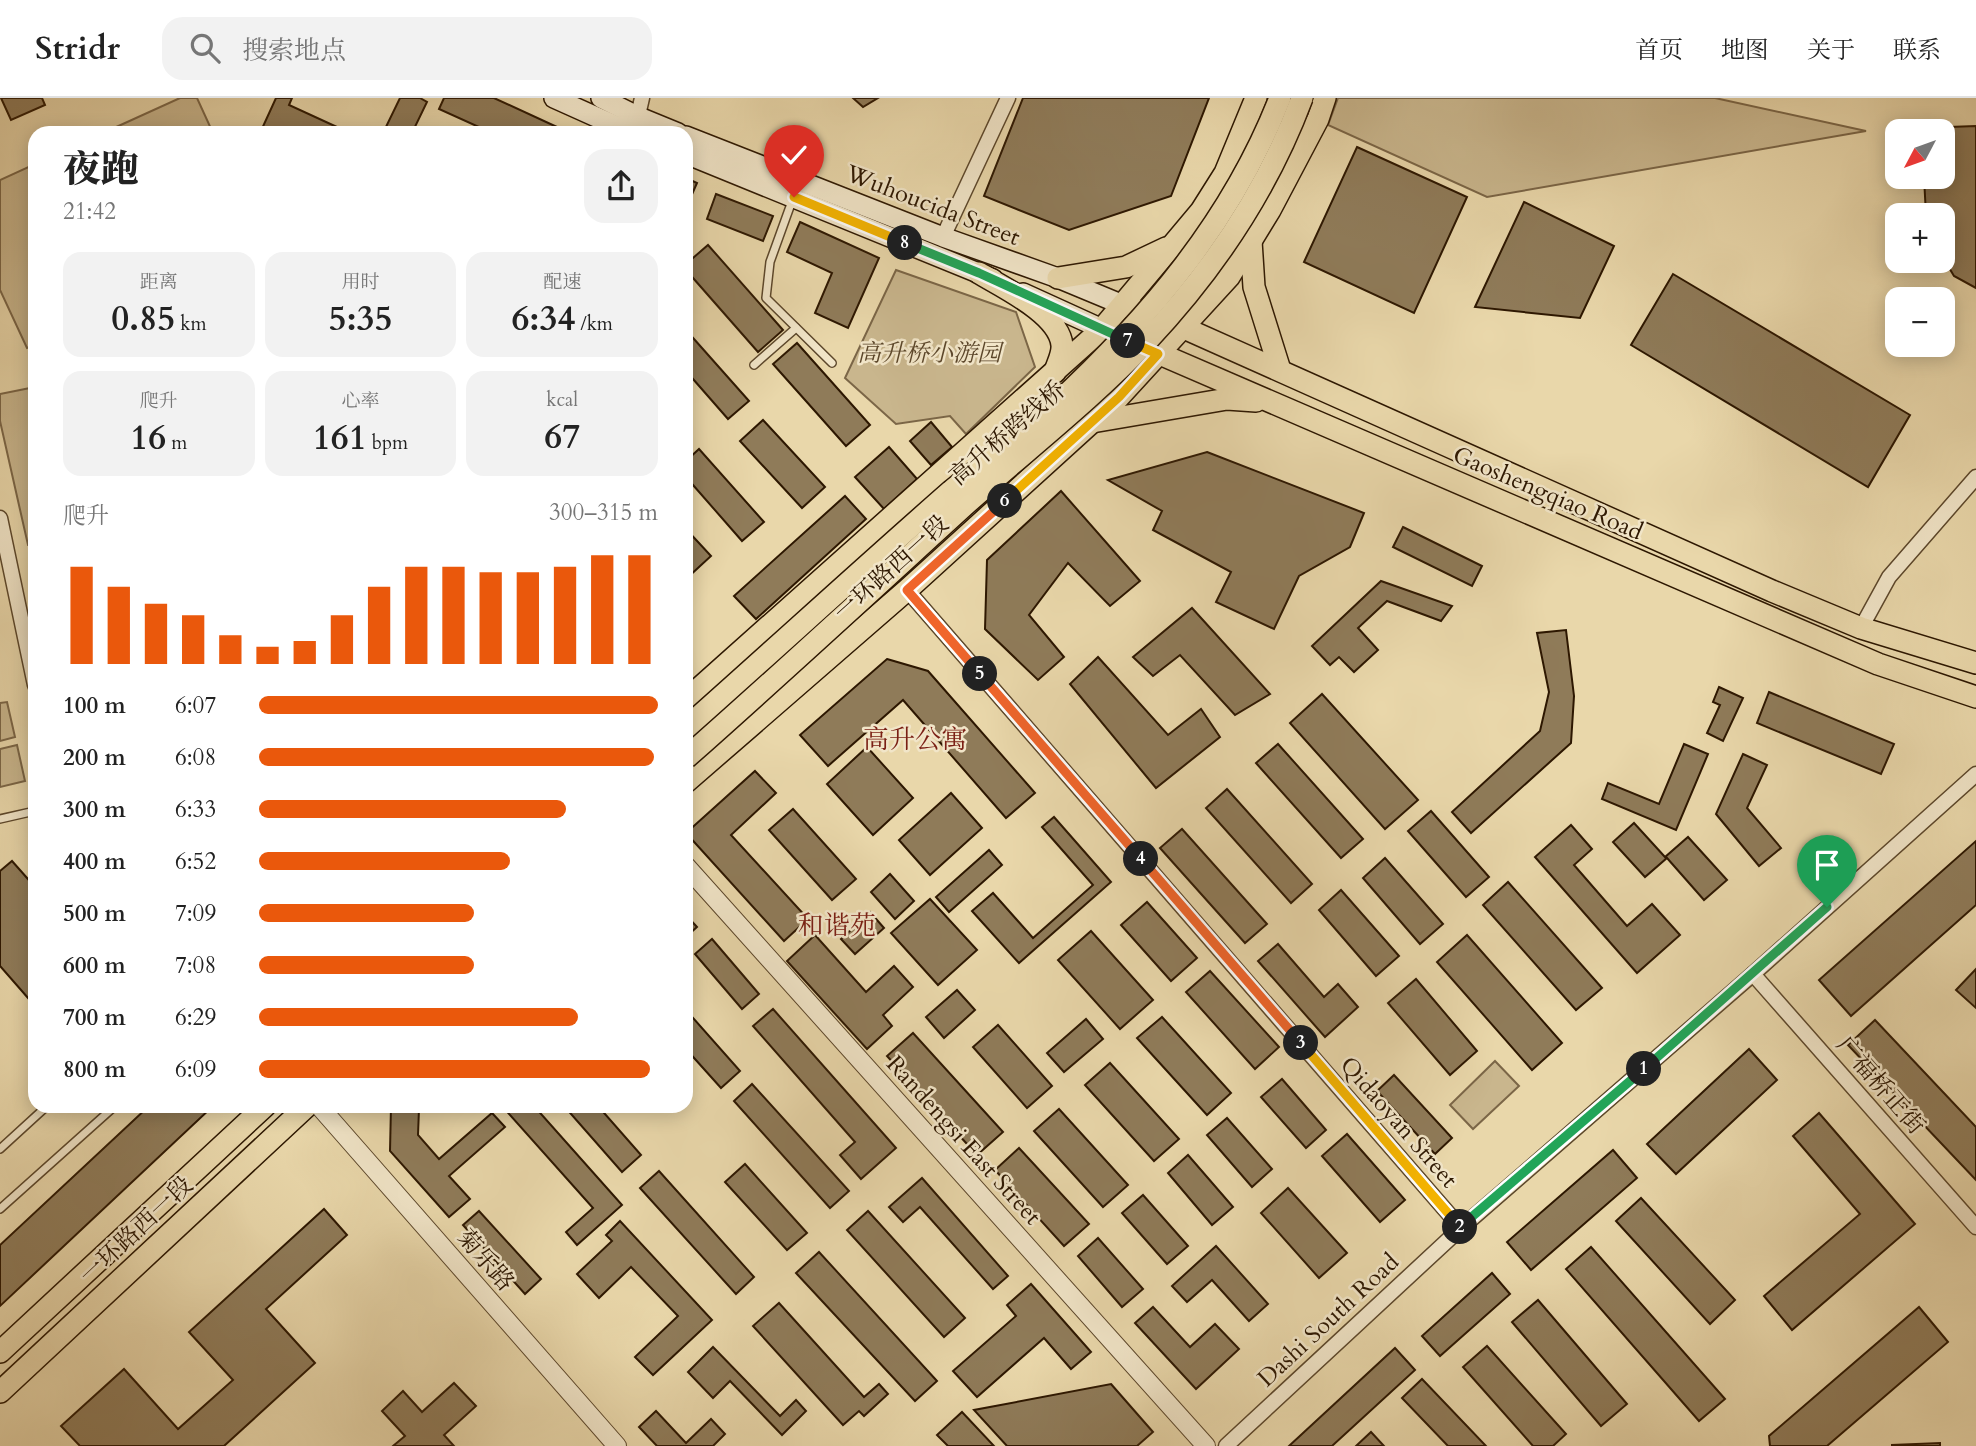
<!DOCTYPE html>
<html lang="zh">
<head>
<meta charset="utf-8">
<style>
	:root { --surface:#fff; --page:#f2f2f2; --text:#222; --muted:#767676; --line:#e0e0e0; --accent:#ea580c }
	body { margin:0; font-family:Cardo,"Noto Serif SC",serif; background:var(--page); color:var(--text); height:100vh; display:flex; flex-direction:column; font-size:26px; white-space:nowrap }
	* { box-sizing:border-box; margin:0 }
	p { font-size:23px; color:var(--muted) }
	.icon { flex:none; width:38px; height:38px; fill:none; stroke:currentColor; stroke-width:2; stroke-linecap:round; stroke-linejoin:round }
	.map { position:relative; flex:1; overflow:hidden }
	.sheet { position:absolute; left:28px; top:28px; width:665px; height:987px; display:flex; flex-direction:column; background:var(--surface); border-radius:21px; box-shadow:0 4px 18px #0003 }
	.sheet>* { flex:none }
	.needle { width:46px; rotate:229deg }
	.controls { position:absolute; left:1885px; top:21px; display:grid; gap:14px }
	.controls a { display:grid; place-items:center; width:70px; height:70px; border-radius:14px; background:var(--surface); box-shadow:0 4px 18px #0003; font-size:35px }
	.pin { position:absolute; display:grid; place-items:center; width:60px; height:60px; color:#fff; margin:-72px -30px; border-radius:50% 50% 50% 0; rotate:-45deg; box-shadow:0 0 7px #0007 }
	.pin .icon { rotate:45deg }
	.km { position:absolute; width:35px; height:35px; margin:-18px; border-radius:50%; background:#222; color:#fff; font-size:19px; line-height:35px; text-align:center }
	.round { display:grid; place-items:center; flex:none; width:74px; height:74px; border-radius:21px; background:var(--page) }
	.headline { display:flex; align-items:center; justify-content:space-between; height:119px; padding:0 35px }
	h1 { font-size:38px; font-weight:800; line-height:52px }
	.stats { display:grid; grid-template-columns:repeat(3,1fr); gap:10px; height:119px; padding:7px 35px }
	.stats div { display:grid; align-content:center; border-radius:18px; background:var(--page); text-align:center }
	.stats b { font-size:35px; font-weight:800 }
	.stats small { font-size:19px; font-weight:400 }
	.stats p { font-size:19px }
	.chart { height:196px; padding:14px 35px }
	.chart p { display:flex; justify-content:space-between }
	.chart svg { width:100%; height:126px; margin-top:7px; stroke:var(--accent); stroke-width:6 }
	ul { padding:0 35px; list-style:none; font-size:23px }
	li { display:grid; grid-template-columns:112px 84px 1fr; align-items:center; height:52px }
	li i { height:18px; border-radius:9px; background:var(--accent) }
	header { display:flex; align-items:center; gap:42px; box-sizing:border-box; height:98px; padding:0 35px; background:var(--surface); border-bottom:2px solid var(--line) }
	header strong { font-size:33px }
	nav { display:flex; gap:38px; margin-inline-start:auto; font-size:24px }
	.search { width:490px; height:63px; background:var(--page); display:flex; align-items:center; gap:18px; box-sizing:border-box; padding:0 24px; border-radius:21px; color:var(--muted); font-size:26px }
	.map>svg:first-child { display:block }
</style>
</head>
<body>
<header>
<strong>Stridr</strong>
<div class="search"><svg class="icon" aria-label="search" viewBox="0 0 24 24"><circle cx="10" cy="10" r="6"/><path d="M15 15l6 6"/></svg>搜索地点</div>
<nav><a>首页</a><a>地图</a><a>关于</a><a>联系</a></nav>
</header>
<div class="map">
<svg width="1976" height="1348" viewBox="0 0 1976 1348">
	<rect width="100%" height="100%" fill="#e9d7aa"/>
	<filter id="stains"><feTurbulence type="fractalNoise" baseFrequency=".00286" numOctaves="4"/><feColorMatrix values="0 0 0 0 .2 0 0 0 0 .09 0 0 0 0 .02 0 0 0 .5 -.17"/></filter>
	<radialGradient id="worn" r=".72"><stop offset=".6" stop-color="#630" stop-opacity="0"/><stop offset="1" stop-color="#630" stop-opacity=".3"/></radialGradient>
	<g fill="#c9b68d" stroke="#7b6647" stroke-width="2">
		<polygon points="180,0 197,0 213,35 103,35"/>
		<polygon points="1338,0 1715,0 1866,33 1487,99 1328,27"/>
		<polygon points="35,66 35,247 27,250 0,192 0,82"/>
		<polygon points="896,172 1016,214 1035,269 966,336 950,318 896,326 845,280"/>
		<polygon points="35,289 35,446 28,447 0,323 0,296"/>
		<polygon points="7,604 15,639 0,643 0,605"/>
		<polygon points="17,647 25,683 0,689 0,651"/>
		<polygon points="1495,963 1519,988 1473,1031 1450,1007"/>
	</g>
	<g fill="#8f7b59" stroke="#2d1701" stroke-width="2">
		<polygon points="1,0 42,0 45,7 11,22"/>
		<polygon points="276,0 292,0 289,7 350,35 260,35"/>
		<polygon points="400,0 420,0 427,4 412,35 383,35"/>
		<polygon points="444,0 494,0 570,35 492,35 439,11"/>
		<polygon points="853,0 878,0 863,9"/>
		<polygon points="1023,0 1209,0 1171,98 1069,132 984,98"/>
		<polygon points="1976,28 1976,190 1954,178 1942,158 1942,117 1926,117 1924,79 1942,79 1942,33 1922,33 1922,30"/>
		<polygon points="1357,49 1467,99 1414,215 1304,164"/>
		<polygon points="686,80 697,85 686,110"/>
		<polygon points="716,96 773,118 763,143 707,121"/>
		<polygon points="1524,104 1614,148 1580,220 1475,209"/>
		<polygon points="800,124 879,160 848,230 815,215 832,175 787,154"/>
		<polygon points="708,147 783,232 758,254 686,172 686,166"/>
		<polygon points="1673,176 1910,317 1868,389 1631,247"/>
		<polygon points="686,232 749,303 728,321 686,273"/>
		<polygon points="797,245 870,327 846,348 773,266"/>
		<polygon points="763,322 825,389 802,410 740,343"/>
		<polygon points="931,324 952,349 931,367 910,343"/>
		<polygon points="889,349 917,381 884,411 855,379"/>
		<polygon points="699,351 764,424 742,443 686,379 686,363"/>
		<polygon points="1207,354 1364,415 1350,449 1299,478 1274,531 1216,504 1231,474 1153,432 1162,413 1108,382"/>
		<polygon points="1061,393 1140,483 1110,508 1068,465 1029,517 1064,559 1038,582 985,531 987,462"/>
		<polygon points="845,398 866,421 756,521 734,498"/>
		<polygon points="1403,429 1482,468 1472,488 1393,449"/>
		<polygon points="686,431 711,458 687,480 686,479"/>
		<polygon points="1381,483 1452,508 1441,523 1387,503 1358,530 1378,552 1354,574 1339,559 1330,567 1312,548"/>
		<polygon points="1192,510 1270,596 1235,617 1180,557 1153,578 1133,559"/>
		<polygon points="1566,532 1574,598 1571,645 1471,735 1452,714 1540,633 1549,594 1537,535"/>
		<polygon points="1098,559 1168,637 1201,611 1220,639 1156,690 1070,586"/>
		<polygon points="887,561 928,573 1035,695 1006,720 903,602 828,668 800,637"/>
		<polygon points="1719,589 1743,600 1723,643 1707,635 1720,607 1713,604"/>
		<polygon points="1769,594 1894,646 1881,676 1757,625"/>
		<polygon points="1322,596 1418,702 1385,731 1290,625"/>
		<polygon points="1278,646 1363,741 1341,760 1256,665"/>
		<polygon points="1684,646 1708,656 1676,732 1602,701 1608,685 1659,706"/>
		<polygon points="867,649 913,700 873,737 827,686"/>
		<polygon points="1743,656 1767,667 1747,710 1781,750 1759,768 1716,716"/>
		<polygon points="755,673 776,695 731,737 808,821 784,843 686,735"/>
		<polygon points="1227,691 1312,786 1291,805 1206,710"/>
		<polygon points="951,695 982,730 930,777 899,742"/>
		<polygon points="793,711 856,781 832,802 769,732"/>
		<polygon points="1431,713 1489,779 1466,799 1408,733"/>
		<polygon points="1054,719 1111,784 1019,865 972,813 993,795 1033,840 1093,787 1042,729"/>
		<polygon points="1634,725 1665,759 1688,739 1727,782 1704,802 1667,760 1645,779 1613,744"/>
		<polygon points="1571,727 1592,751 1574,767 1627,828 1652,806 1680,837 1637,875 1535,759"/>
		<polygon points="1182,731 1267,826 1245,845 1160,750"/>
		<polygon points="1976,743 1976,807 1851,918 1819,882"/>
		<polygon points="989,752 1002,767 949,814 936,799"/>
		<polygon points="1385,760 1443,826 1420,846 1363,780"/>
		<polygon points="12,763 35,789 35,908 0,868 0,773"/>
		<polygon points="890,776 914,803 895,821 871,794"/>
		<polygon points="1508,784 1602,890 1576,912 1483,807"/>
		<polygon points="1341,792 1399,858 1376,878 1319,812"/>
		<polygon points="930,801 977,852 938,887 891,835"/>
		<polygon points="1147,804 1197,860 1171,883 1121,827"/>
		<polygon points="870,814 884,830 855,856 841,841"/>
		<polygon points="686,817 697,829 686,839"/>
		<polygon points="1091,833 1153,902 1120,931 1058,862"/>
		<polygon points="815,837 866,894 894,868 913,889 883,917 892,928 867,951 787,863"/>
		<polygon points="1467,837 1562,945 1532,972 1437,864"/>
		<polygon points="712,841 759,896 742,911 695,856"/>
		<polygon points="1278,846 1324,899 1338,886 1358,909 1325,939 1258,863"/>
		<polygon points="1976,871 1976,910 1956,892"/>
		<polygon points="1210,873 1279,949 1255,971 1186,894"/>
		<polygon points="1416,881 1477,953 1450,977 1388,905"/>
		<polygon points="957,892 975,912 944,940 926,919"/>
		<polygon points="773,911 896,1050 861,1081 840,1057 855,1044 753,928"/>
		<polygon points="686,912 740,973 721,990 686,951"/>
		<polygon points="1162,919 1231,995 1207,1017 1137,940"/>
		<polygon points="1086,921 1103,941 1064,974 1047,955"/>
		<polygon points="1875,922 1976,1029 1976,1082 1848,947"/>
		<polygon points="998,927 1052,988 1027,1010 973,949"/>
		<polygon points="913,935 1003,1034 977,1057 887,958"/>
		<polygon points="1749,951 1777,982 1676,1076 1647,1046"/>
		<polygon points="1110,965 1179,1041 1154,1063 1085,987"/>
		<polygon points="1394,977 1452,1040 1435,1056 1377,993"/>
		<polygon points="1282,981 1326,1032 1306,1050 1261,999"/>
		<polygon points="752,986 849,1093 830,1110 734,1003"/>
		<polygon points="149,1008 212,1009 0,1208 0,1147"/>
		<polygon points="391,1008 423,1008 419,1011 418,1037 439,1061 492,1015 505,1029 449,1078 470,1101 449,1119 390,1053"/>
		<polygon points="502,1008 534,1008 622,1107 577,1147 566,1134 593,1110"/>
		<polygon points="564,1008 598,1008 641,1057 622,1074"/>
		<polygon points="1059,1011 1128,1087 1103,1109 1034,1033"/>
		<polygon points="1819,1015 1915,1126 1792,1232 1764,1198 1860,1116 1793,1038"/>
		<polygon points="1227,1020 1272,1071 1252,1089 1207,1037"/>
		<polygon points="1347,1036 1405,1102 1380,1124 1322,1058"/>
		<polygon points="1019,1050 1089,1126 1064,1148 995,1072"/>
		<polygon points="1613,1052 1637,1080 1531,1172 1507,1144"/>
		<polygon points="1188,1057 1233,1109 1212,1127 1168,1075"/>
		<polygon points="745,1066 807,1135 787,1152 725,1084"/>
		<polygon points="659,1073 754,1179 736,1196 640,1090"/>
		<polygon points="922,1080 1008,1178 993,1191 920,1109 903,1124 889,1109"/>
		<polygon points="1288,1090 1347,1155 1319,1180 1261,1115"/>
		<polygon points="1143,1097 1188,1148 1167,1166 1122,1115"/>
		<polygon points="1641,1100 1735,1202 1710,1226 1616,1123"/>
		<polygon points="324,1111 347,1137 266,1211 315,1265 224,1348 80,1348 61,1328 124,1271 178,1331 233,1282 189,1234"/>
		<polygon points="479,1113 541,1181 525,1196 463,1127"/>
		<polygon points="868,1113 965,1220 944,1239 847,1132"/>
		<polygon points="620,1123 712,1222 653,1277 635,1259 678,1218 631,1169 599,1200 577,1176 612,1143 606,1137"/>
		<polygon points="1098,1140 1143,1191 1122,1209 1078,1158"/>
		<polygon points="1216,1148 1268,1206 1249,1223 1212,1182 1187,1204 1172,1188"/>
		<polygon points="1591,1149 1725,1301 1699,1323 1566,1171"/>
		<polygon points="819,1154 937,1283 915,1303 796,1175"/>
		<polygon points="1492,1175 1510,1196 1440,1258 1422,1238"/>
		<polygon points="1031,1186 1091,1254 1071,1271 1044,1240 977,1299 953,1273 1016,1218 1007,1207"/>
		<polygon points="1538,1202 1627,1306 1601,1328 1512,1224"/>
		<polygon points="779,1205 864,1299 879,1286 888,1296 864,1318 859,1313 843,1327 753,1228"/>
		<polygon points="1153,1209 1190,1249 1215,1226 1239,1251 1196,1291 1135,1225"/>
		<polygon points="1919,1209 1948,1244 1827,1348 1770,1348 1769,1338"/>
		<polygon points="1487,1248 1566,1336 1553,1348 1533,1348 1463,1269"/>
		<polygon points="713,1249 780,1318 796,1302 806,1313 782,1337 730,1283 713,1300 688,1274"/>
		<polygon points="1395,1250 1415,1272 1332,1348 1289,1348"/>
		<polygon points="1422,1281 1486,1348 1448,1348 1402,1300"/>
		<polygon points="454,1285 476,1308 444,1337 454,1348 393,1348 405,1338 382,1313 403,1293 422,1314"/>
		<polygon points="1111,1286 1153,1334 1137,1348 1007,1348 974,1312"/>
		<polygon points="656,1313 686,1345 711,1321 725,1336 713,1348 657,1348 639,1329"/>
		<polygon points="962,1314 994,1348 948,1348 937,1337"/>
		<polygon points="1371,1334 1384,1348 1356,1348"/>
		<polygon points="1940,1345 1940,1348 1892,1348 1892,1347"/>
	</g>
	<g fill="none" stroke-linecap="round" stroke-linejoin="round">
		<g stroke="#5c472b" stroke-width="10">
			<g id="service">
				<polyline points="792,103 770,164 766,200 832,265"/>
				<polyline points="754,267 796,230"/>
				<polyline points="0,721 35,713"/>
				<polyline points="0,1051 47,1008"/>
				<polyline points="0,1111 115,1008"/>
			</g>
		</g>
		<g stroke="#5c472b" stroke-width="17">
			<g id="minor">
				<polyline points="636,26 642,0"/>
				<polyline points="943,139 1008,0"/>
				<polyline points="0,420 35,587"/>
				<polyline points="907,492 1461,1130 1753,876 1976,676"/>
				<polyline points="1861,530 1889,479 1976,379"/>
				<polyline points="1753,876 1976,1129"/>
				<polyline points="1226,1348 1461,1130"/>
			</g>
		</g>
		<g stroke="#5c472b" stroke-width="20">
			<g id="tertiary">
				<polyline points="686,768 1206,1348"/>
				<polyline points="319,1008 617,1348"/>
			</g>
		</g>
		<g stroke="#2d1701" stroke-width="22">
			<g id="secondary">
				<polyline points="554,0 632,35"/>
				<polyline points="601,0 639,19 678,35"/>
				<polyline points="686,38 943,139 1058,180 1123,207"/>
				<polyline points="686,56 993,181"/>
				<polyline points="1023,195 1102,231"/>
			</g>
		</g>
		<g stroke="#2d1701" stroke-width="24">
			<g id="primary">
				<polyline points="1251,143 1254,189 1280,272"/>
				<path d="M979,175C1004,190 1059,216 1062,247C1063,256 1057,266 1055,274"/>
				<polyline points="1058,180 1126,169 1166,150"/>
				<polyline points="1123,207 1184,230 1772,493 1861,530 1976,565"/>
				<polyline points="1102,231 1878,566 1976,599"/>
				<polyline points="1092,324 1227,301 1256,303"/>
				<polyline points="686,602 1102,231 1201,113 1225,75 1256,0"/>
				<polyline points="686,684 907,492 1092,324 1119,299 1229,179 1270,112 1318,21 1325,0"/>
				<polyline points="0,1254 265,1008"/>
				<polyline points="0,1294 307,1008"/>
			</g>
		</g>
		<use href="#service" stroke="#f1e5c8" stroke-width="7"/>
		<use href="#minor" stroke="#f1e5c8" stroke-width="14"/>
		<use href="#tertiary" stroke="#f1e5c8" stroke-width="18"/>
		<use href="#secondary" stroke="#f1e5c8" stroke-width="19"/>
		<use href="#primary" stroke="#e9d7aa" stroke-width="21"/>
		<g stroke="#2d1701" stroke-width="24" stroke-linecap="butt">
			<g id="primary-bridge">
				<path d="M686,630C775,551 862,471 951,393C985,365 1020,338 1053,309C1149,220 1232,123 1280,0"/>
				<path d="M686,660C780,577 872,492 965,407C1025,353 1090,303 1146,244C1212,174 1268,91 1302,0"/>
			</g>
		</g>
		<use href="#primary-bridge" stroke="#e9d7aa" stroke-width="21"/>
	</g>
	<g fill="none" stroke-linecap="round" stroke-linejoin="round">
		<g stroke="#fff" stroke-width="14">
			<polyline id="split-1" points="1644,971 1827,809"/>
		</g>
		<g stroke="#fff" stroke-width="14">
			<polyline id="split-2" points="1460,1129 1644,971"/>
		</g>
		<g stroke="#fff" stroke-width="14">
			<polyline id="split-3" points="1301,945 1460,1129"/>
		</g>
		<g stroke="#fff" stroke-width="14">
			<polyline id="split-4" points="1141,761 1301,945"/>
		</g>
		<g stroke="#fff" stroke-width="14">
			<polyline id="split-5" points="980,576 1141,761"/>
		</g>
		<g stroke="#fff" stroke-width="14">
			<polyline id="split-6" points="980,576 907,492 1005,403"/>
		</g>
		<g stroke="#fff" stroke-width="14">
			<polyline id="split-7" points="1005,403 1119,299 1158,256 1128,243"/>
		</g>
		<g stroke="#fff" stroke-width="14">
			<polyline id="split-8" points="905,145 979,175 1128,243"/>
		</g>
		<g stroke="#fff" stroke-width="14">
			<polyline id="split-9" points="794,99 905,145"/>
		</g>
		<use href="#split-1" stroke="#22a559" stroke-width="9"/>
		<use href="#split-2" stroke="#22a559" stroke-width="9"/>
		<use href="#split-3" stroke="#f5b400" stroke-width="9"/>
		<use href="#split-4" stroke="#f0652b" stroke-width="9"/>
		<use href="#split-5" stroke="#f0652b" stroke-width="9"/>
		<use href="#split-6" stroke="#f0652b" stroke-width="9"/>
		<use href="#split-7" stroke="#f5b400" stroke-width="9"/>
		<use href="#split-8" stroke="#22a559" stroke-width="9"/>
		<use href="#split-9" stroke="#f5b400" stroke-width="9"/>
	</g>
	<g text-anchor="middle" stroke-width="5" stroke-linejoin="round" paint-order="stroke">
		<g font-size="24" fill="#2d1701" stroke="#f1e5c8">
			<text transform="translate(933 107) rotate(21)" y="8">Wuhoucida Street</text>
			<text transform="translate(1007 335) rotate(-41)" y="8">高升桥跨线桥</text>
			<text transform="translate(1548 395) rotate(23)" y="8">Gaoshengqiao Road</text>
			<text transform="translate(891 470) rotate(-42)" y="8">一环路西一段</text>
			<text transform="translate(1881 987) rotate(49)" y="8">广福桥正街</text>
			<text transform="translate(1399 1024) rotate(49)" y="8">Qidaoyan Street</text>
			<text transform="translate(964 1042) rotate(48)" y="8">Randengsi East Street</text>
			<text transform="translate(136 1132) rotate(-43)" y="8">一环路西一段</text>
			<text transform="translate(486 1162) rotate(49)" y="8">菊乐路</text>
			<text transform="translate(1328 1222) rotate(-43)" y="8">Dashi South Road</text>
		</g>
		<g font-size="24" font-style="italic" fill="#5c472b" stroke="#f1e5c8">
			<text x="929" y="263">高升桥小游园</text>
		</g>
		<g font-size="26" fill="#7a1f14" stroke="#f1e5c8">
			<text x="915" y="650">高升公寓</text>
			<text x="837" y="836">和谐苑</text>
		</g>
	</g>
	<rect width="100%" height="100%" filter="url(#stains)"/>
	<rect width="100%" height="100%" fill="url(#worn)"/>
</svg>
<div class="controls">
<a><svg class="needle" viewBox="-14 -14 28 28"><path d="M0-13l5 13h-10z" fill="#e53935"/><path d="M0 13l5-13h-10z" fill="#767676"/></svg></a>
<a>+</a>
<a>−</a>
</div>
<div class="pin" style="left:1827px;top:809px;background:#1e9e55"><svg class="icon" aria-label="arrive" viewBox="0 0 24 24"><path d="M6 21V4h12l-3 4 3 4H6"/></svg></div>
<div class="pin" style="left:794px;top:99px;background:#d93025"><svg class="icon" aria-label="check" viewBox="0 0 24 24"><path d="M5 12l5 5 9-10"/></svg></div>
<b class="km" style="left:1644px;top:971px">1</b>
<b class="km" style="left:1460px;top:1129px">2</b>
<b class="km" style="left:1301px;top:945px">3</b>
<b class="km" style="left:1141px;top:761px">4</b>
<b class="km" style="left:980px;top:576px">5</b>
<b class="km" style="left:1005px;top:403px">6</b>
<b class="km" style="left:1128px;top:243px">7</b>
<b class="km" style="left:905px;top:145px">8</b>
<section class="sheet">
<div class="headline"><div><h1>夜跑</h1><p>21:42</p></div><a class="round"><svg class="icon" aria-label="share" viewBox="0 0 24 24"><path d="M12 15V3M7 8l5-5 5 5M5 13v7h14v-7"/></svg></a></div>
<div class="stats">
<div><p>距离</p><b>0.85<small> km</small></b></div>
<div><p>用时</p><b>5:35</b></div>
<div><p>配速</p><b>6:34<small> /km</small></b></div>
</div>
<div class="stats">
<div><p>爬升</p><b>16<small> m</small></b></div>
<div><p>心率</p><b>161<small> bpm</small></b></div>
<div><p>kcal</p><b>67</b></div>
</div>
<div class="chart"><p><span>爬升</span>300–315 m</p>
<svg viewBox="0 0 160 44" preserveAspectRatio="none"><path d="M5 44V10M15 44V17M25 44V23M35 44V27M45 44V34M55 44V38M65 44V36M75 44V27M85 44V17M95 44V10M105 44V10M115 44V12M125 44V12M135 44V10M145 44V6M155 44V6"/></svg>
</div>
<ul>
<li><b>100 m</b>6:07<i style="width:100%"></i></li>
<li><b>200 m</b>6:08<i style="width:99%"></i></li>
<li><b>300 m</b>6:33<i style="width:77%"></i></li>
<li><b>400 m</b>6:52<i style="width:63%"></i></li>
<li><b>500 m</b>7:09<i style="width:54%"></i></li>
<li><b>600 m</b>7:08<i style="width:54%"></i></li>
<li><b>700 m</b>6:29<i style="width:80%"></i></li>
<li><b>800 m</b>6:09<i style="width:98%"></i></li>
</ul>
</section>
</div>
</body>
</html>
